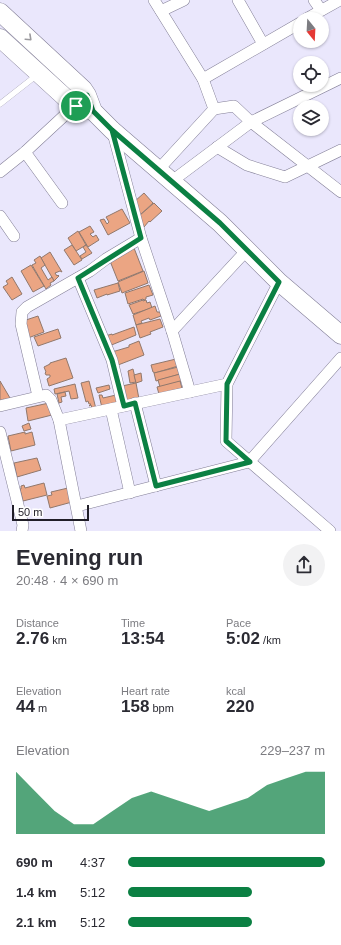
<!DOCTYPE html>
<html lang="en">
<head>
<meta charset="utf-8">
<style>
	:root { --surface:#fff; --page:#f2f2f3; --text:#2b2b33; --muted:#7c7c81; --accent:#0b8043 }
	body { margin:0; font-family:Arial,sans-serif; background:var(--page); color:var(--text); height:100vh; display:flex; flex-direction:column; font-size:15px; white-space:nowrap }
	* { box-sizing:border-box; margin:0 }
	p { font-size:13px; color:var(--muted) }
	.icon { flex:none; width:22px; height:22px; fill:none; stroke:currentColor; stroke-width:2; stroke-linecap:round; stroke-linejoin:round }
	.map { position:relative; height:531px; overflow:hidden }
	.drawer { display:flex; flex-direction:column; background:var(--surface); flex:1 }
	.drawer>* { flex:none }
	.needle { width:26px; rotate:162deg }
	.tools { position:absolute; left:293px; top:12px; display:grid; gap:8px }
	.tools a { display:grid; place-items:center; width:36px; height:36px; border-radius:50%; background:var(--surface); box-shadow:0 1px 3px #0004; font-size:20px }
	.scale { position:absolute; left:12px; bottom:10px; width:77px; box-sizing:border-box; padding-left:4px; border:2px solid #201e28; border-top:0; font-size:11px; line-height:14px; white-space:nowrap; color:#201e28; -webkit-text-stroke:3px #fff; paint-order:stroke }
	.pin { position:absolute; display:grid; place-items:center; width:34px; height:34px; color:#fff; margin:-17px; border:2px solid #fff; border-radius:50%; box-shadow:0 1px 4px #0007 }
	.round { display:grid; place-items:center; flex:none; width:42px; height:42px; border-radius:21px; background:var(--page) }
	.summary { display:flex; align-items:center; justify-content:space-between; height:68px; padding:0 16px }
	h1 { font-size:22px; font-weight:700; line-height:30px }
	.figures { display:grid; grid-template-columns:repeat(3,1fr); gap:6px; height:68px; padding:4px 16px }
	.figures div { display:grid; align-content:center }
	.figures b { font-size:17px; font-weight:700 }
	.figures small { font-size:11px; font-weight:400 }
	.figures p { font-size:11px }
	.chart { height:112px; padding:8px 16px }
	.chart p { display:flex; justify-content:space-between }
	.chart svg { width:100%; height:72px; margin-top:4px; fill:var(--accent); opacity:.7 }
	ul { padding:0 16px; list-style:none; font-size:13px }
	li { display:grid; grid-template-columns:64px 48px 1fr; align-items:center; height:30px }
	li i { height:10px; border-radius:5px; background:var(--accent) }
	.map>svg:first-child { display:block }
</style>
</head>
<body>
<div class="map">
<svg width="341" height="531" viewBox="0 0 341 531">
	<rect width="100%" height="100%" fill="#eae7fc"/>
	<g fill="#eba583" stroke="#91786c">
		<polygon points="144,193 153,203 139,216 134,202"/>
		<polygon points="154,203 162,211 150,222 149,221 144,227 139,216"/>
		<polygon points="122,209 130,223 108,235 100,220 104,219 107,224 109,222 106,217"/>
		<polygon points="90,226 94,232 90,234 93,237 96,235 99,240 88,247 79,232"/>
		<polygon points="78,231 86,245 76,251 68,238"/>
		<polygon points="72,245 82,260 74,265 64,250"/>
		<polygon points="86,245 92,253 82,259 80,256 86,252 83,247"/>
		<polygon points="134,248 143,271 118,281 110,261"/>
		<polygon points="50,252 62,272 60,271 55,273 57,276 58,275 59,276 54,281 41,258"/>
		<polygon points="40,256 45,265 41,268 48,280 52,277 54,281 50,283 51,285 46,289 32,265 36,263 34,260"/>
		<polygon points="31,265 44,286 33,292 21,271"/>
		<polygon points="144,271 148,283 122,293 118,282"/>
		<polygon points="12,277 22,294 12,300 3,287 8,284 6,281"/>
		<polygon points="118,283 120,291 107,295 107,294 97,298 94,290"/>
		<polygon points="149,285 153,295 146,297 146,299 144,300 143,299 128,304 125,293"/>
		<polygon points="143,300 143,301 146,300 147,303 150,302 152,308 133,314 129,305"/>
		<polygon points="155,306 157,312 160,312 161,316 150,320 149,318 141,321 142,323 136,325 133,315"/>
		<polygon points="38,316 44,332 28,338 23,321"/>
		<polygon points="160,319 163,327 150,332 151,334 140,338 136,325"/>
		<polygon points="134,327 136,335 109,346 105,336 112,334 112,335"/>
		<polygon points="58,329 61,338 38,346 34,337"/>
		<polygon points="139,341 144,355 118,365 112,352 129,347 129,345"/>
		<polygon points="66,358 73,378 49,386 47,379 50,377 50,375 46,375 45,373 46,372 44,367 50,364 50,363"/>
		<polygon points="176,359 178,366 155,373 153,372 151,365"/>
		<polygon points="182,366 184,373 156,381 154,373"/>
		<polygon points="133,369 136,382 130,383 128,371"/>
		<polygon points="141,373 142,381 136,383 134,375"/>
		<polygon points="180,374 182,381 160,387 158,380"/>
		<polygon points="0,381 10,398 5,401 4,399 0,401"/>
		<polygon points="89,381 96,409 92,408 91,405 89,406 91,404 89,404 88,401 86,402 81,383"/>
		<polygon points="180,381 182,388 159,394 157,387"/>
		<polygon points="136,383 139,399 126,402 122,386"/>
		<polygon points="75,384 78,398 71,399 69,391 55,394 54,389"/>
		<polygon points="109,385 110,389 98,393 96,388"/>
		<polygon points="65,392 66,396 61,397 62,402 59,403 57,394"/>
		<polygon points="99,395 102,395 103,398 116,395 118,404 102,408"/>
		<polygon points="49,403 52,415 28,421 26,408"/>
		<polygon points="29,423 31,429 24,431 22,426"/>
		<polygon points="25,432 25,434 32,432 35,445 11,451 8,436"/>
		<polygon points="37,458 41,470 17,477 14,463"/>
		<polygon points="44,483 47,495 23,501 20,489 21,489 21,486 24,485 25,488"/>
		<polygon points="68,488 72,502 50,508 47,496 52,495 51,492"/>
	</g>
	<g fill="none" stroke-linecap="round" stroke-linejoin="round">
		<g stroke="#837f97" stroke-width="6">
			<polyline id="service" points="0,104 37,75"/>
		</g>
		<g stroke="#837f97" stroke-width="12">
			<g id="minor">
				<polyline points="154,0 203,79"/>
				<polyline points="238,0 263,44"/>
				<polyline points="314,0 321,10"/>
				<polyline points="161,11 184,0"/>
				<polyline points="306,19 340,0"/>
				<polyline points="214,109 234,106 251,122 341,192"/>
				<polyline points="113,133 141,238 172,331 190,392"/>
				<polyline points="217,147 247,165 285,177 341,150"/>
				<polyline points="25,152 62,203"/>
				<polyline points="159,169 214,109 203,79 300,23"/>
				<polyline points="0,172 25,152 79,102"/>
				<polyline points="172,181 251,122 341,78"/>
				<polyline points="0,216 14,236"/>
				<polyline points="78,278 112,360 123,406"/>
				<polyline points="279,282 227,384 226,441 330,531"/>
				<polyline points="172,331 247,250"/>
				<polyline points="38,396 21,324 22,312 27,307 90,271 106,259 141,238"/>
				<polyline points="135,403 156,486"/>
				<polyline points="0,406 46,395 51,400 59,420 81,531"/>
				<polyline points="111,409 130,493"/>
				<polyline points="59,420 227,384"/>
				<polyline points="0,432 23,525 22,531"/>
				<polyline points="77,506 249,462 341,358"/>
			</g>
		</g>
		<g stroke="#837f97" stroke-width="19">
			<g id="primary">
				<polyline points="0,12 83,89 87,95 93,111 112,130 220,223 279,282 341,335"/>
				<polyline points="0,38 69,101 76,106 93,111"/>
			</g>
		</g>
		<use href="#service" stroke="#fff" stroke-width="5.5"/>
		<use href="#minor" stroke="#fff" stroke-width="11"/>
		<use href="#primary" stroke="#fff" stroke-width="18"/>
	</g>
	<defs><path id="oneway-chevron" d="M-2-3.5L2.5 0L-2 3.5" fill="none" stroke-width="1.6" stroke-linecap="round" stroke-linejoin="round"/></defs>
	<use stroke="#9b9a9e" href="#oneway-chevron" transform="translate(29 38) rotate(43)"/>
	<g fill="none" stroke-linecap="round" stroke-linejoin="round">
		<g stroke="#fff" stroke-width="8">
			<polyline id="route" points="76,106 93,111 112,130 141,238 78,278 112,360 124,406 135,403 156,486 250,462 226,441 227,384 279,282 220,223 112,130 93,111 87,95 76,106"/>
		</g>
		<use href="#route" stroke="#0b8043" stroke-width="5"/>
	</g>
</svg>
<div class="tools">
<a><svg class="needle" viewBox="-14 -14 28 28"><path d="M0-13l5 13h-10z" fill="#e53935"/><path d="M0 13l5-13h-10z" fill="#7c7c81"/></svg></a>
<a><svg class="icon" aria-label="locate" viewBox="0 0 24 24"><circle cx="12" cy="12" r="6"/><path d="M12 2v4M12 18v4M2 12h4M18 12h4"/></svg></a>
<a><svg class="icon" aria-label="layers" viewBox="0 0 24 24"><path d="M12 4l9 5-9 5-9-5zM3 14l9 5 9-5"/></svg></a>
</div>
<div class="scale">50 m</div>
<div class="pin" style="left:76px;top:106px;background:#1e9e55"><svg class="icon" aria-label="arrive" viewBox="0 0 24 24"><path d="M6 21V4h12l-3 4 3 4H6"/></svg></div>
</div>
<section class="drawer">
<div class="summary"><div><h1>Evening run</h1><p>20:48 · 4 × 690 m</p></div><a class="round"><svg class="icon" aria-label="share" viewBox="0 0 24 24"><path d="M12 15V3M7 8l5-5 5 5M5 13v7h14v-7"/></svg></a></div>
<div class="figures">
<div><p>Distance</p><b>2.76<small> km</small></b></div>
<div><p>Time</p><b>13:54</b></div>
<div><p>Pace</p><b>5:02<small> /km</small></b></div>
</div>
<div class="figures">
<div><p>Elevation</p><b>44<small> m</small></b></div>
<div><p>Heart rate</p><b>158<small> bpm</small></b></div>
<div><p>kcal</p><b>220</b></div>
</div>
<div class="chart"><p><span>Elevation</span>229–237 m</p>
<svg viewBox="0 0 160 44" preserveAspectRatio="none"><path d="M0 44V6L10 18L20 30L30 38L40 38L50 30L60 22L70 18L80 22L90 26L100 30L110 26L120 22L130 14L140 10L150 6L160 6V44z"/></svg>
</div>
<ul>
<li><b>690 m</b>4:37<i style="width:100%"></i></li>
<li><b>1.4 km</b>5:12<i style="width:63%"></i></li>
<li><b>2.1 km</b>5:12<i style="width:63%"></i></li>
</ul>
</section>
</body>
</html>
